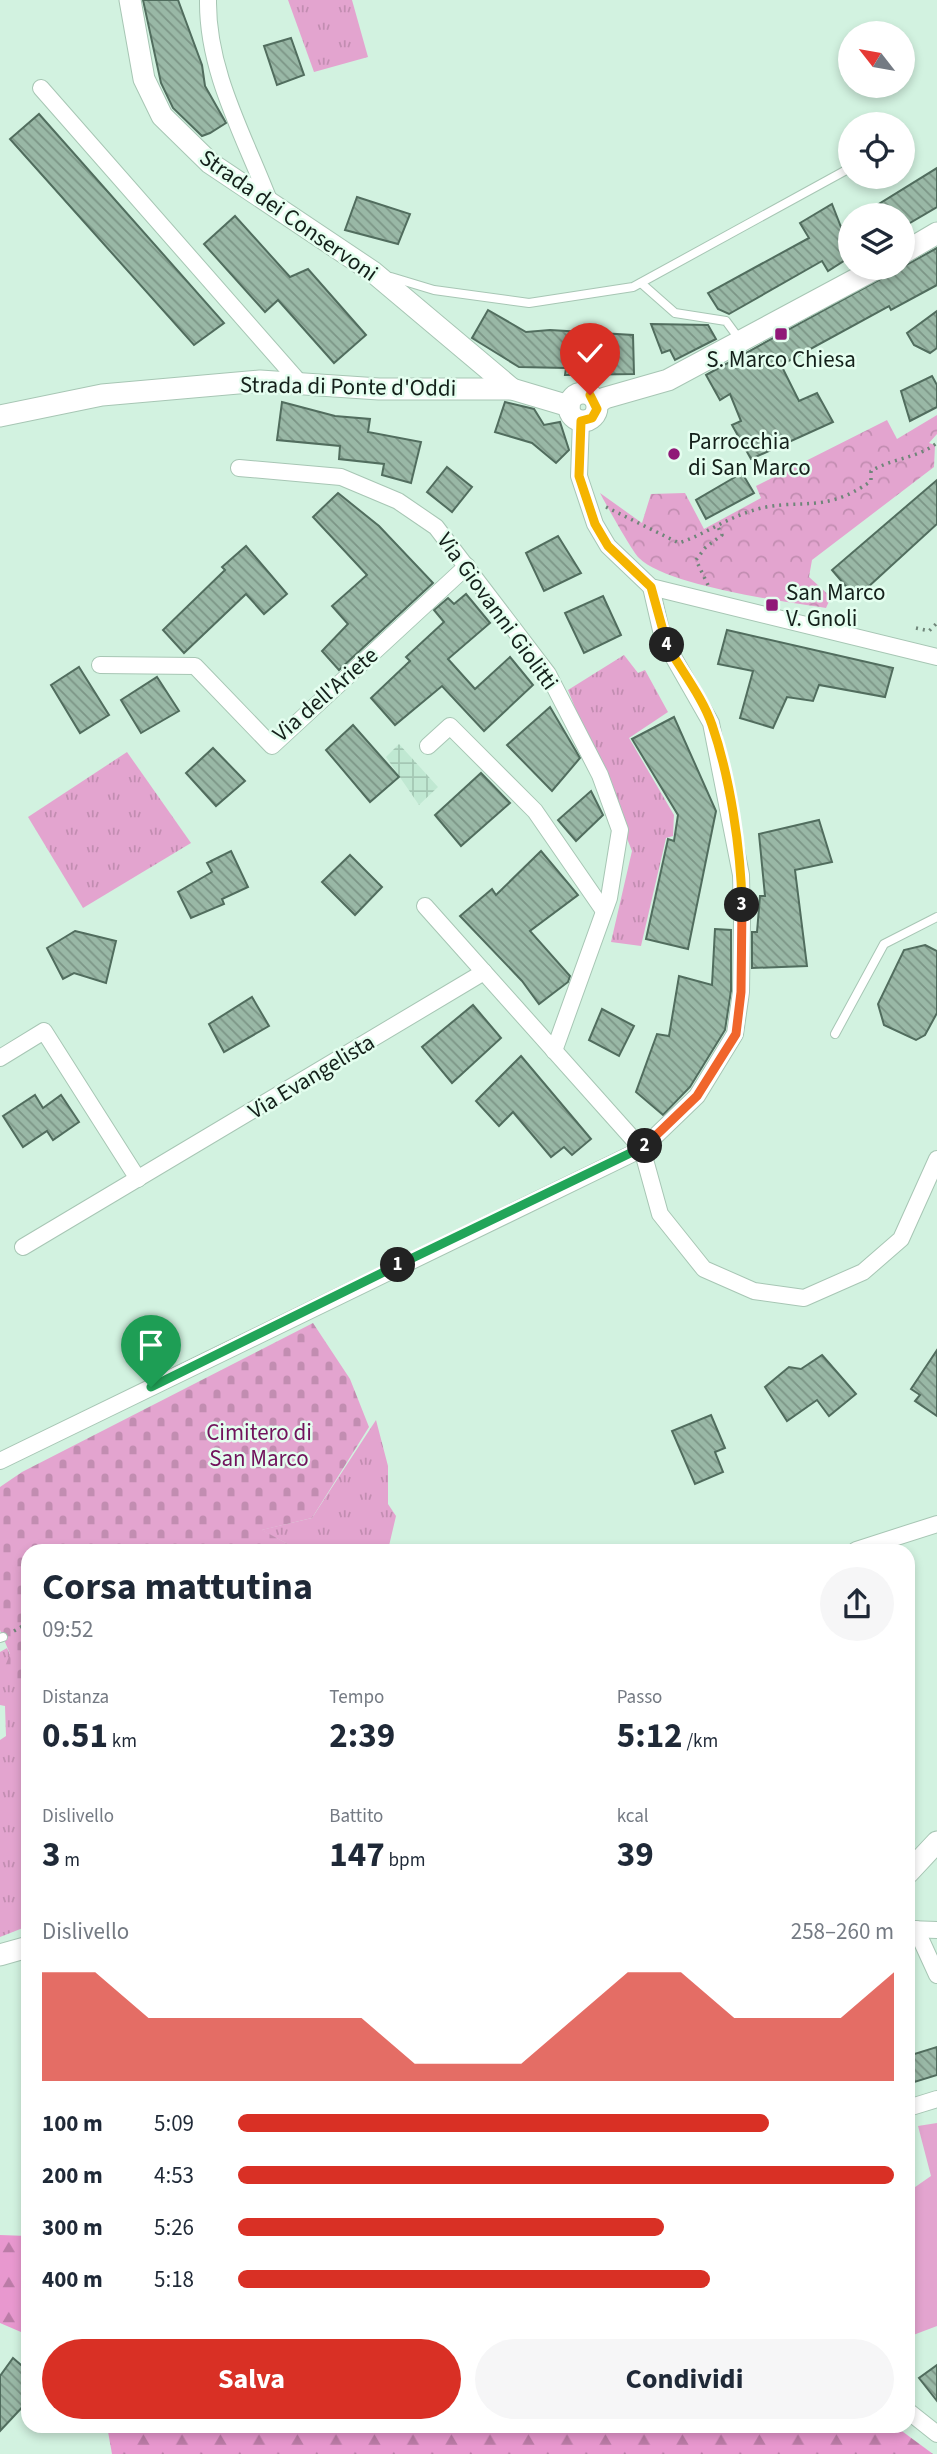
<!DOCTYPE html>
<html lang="it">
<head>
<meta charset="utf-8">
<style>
	:root { --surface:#fff; --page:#f6f6f7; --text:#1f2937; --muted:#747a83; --accent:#d93025 }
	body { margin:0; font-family:"Source Sans 3",sans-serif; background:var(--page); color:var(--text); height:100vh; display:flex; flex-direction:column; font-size:26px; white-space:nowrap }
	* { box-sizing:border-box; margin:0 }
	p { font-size:23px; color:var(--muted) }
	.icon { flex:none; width:38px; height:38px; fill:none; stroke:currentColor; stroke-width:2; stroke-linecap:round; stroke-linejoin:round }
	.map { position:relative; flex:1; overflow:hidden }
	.side { position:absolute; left:21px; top:1544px; width:894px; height:889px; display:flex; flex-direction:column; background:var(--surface); border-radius:21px; box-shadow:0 4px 10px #0003 }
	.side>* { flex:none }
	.needle { width:46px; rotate:301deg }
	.buttons { position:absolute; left:838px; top:21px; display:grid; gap:14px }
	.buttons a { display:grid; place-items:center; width:77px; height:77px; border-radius:50%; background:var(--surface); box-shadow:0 4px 10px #0003; font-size:35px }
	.pin { position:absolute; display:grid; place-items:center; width:60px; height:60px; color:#fff; margin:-72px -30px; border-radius:50% 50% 50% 0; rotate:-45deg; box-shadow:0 0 7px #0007 }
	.pin .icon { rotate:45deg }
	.km { position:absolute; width:35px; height:35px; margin:-18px; border-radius:50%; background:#222; color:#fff; font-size:19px; line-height:35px; text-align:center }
	.round { display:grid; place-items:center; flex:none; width:74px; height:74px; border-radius:37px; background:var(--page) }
	.summary { display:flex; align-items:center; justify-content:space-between; height:119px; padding:0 21px }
	h1 { font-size:38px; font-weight:700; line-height:52px }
	.stats { display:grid; grid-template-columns:repeat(3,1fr); gap:10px; height:119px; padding:7px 21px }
	.stats div { display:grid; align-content:center }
	.stats b { font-size:35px; font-weight:700 }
	.stats small { font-size:19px; font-weight:400 }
	.stats p { font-size:19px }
	.chart { height:196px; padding:14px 21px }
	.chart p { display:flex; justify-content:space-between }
	.chart svg { width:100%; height:126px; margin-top:7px; fill:var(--accent); opacity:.7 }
	.button { display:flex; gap:14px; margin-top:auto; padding:14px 21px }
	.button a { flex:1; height:80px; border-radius:42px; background:var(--accent); color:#fff; font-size:28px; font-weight:700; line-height:80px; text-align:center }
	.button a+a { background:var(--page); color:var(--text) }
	ul { padding:0 21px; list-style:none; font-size:23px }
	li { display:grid; grid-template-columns:112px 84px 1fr; align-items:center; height:52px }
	li i { height:18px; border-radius:9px; background:var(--accent) }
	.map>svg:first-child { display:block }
</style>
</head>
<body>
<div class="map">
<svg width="937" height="2454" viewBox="0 0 937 2454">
	<defs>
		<pattern id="industrial-grid" width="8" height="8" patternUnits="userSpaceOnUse" patternTransform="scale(1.75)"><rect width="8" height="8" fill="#c0e8d2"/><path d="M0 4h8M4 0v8" fill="none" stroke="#a4c7b4"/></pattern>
		<pattern id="grass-tufts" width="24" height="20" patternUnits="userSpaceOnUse" patternTransform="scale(1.75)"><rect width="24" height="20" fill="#e3a4cf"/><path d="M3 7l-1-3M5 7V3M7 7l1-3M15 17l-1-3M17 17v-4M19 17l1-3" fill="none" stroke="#c28db1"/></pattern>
		<pattern id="forest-firs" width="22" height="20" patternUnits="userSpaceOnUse" patternTransform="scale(1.75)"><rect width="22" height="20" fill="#e898cf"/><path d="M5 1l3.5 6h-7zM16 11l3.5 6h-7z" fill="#bb7ca7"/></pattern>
		<pattern id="cemetery-stones" width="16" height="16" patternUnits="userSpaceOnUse" patternTransform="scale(1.75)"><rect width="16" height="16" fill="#e3a4cf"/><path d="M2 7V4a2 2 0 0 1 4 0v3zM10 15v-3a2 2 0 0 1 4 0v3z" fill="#c28db1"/></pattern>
		<pattern id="park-crowns" width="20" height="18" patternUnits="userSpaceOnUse" patternTransform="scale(1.75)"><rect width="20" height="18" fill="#e3a4cf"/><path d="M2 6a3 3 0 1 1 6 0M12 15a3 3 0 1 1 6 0" fill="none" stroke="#c28db1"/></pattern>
		<pattern id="building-back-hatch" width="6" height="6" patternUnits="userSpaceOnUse" patternTransform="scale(1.75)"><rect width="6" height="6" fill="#99b8a6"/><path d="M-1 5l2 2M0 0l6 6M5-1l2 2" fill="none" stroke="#7c9586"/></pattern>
	</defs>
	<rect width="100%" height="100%" fill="#d2f2e0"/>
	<polygon fill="url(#industrial-grid)" points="399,744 438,787 419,805 386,757"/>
	<g fill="url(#grass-tufts)">
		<polygon points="288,0 352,0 368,57 314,72"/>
		<polygon points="624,655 638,673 645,670 668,712 629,738 674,815 673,836 666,838 641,946 611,942 632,851 568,690"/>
		<polygon points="127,752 191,843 83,908 28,817"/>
		<polygon points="376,1420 388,1466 388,1504 396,1516 388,1550 299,1550 261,1530 312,1518"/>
		<polygon points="7,1648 28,1696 28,1926 0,1937 0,1740 6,1736 5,1706 0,1705 0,1652"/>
	</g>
	<g fill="url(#forest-firs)">
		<polygon points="0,2235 28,2236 28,2335 0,2323"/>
		<polygon points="107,2426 895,2426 933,2454 112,2454"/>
	</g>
	<polygon fill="url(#cemetery-stones)" points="313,1323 350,1379 369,1427 312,1518 262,1530 299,1550 28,1550 28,1696 23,1687 0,1679 10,1654 0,1630 0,1487 22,1472"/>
	<path fill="url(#park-crowns)" d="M937,415V434L929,443L935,445L934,467L812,560L809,577L831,597L826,608C785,602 665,585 639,558C630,548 607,506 600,493L642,523L651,494L685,493L704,529L761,498L756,486L887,420L897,439Z"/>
	<polygon fill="#e3a4cf" points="937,2123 937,2326 908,2337 908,2192 931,2176 918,2126"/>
	<g fill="url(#building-back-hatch)" stroke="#516d5e" stroke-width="2">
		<polygon points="143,0 178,0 202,65 205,86 226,123 210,133 202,136 173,108 161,83"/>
		<polygon points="291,38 304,75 277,85 264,46"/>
		<polygon points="39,114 224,323 194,345 10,139"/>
		<polygon points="937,168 937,207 903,227 903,215 861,215"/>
		<polygon points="357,197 410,214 398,244 345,230"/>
		<polygon points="832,204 841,227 850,222 850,257 828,271 822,261 729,314 718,309 708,293 809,238 800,223"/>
		<polygon points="235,216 290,277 308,269 366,335 334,363 278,300 265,312 204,244"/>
		<polygon points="937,248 937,285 891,310 889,306 781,365 799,401 817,393 833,422 751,459 732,425 741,421 730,394 720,400 706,375"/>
		<polygon points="488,310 526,332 550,330 633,335 634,374 565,375 566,368 519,367 472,338"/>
		<polygon points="937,311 937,348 930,353 914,345 907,333"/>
		<polygon points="651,324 708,325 716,339 675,360 670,350 662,353"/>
		<polygon points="932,376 937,385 937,407 910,421 901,391"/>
		<polygon points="282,402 335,416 370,419 368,432 421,442 411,483 382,475 384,464 339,459 340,446 277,440"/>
		<polygon points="505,402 534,409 544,425 560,422 569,450 556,463 532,443 495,432"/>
		<polygon points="447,467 472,487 452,512 427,492"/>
		<polygon points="742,473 754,493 706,519 696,500"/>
		<polygon points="937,480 937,524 856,598 832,570"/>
		<polygon points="338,493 379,526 433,583 339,670 322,651 348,624 332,606 367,575 313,517"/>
		<polygon points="558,536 581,573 544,591 526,553"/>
		<polygon points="246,546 287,594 264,614 246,594 184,653 163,630 225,570 222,567"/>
		<polygon points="466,594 490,623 448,659 475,689 510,657 533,685 484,731 442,686 395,725 371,698 410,661 406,657 444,622 434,610 448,598 454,604"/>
		<polygon points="603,596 621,635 584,653 565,613"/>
		<polygon points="727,630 893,668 885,697 819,685 813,701 787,697 773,728 740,718 753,671 718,664"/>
		<polygon points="79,667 109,715 80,733 51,685"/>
		<polygon points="157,677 179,711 141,733 121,700"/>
		<polygon points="550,707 580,758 552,791 507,745"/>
		<polygon points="674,717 716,811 688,949 646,939 668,839 674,841 678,815 632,739"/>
		<polygon points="353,725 399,777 370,802 326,750"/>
		<polygon points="213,748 245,781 216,806 186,773"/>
		<polygon points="481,773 510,803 461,846 435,815"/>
		<polygon points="591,791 603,815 576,841 558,820"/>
		<polygon points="819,820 832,862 795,870 807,966 752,968 752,932 757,932 760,896 765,896 759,834"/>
		<polygon points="231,851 248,887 222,899 224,904 191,918 178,892 212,872 207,863"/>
		<polygon points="541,851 578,895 530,931 570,976 568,982 539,1004 522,981 460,916 492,889 496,895"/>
		<polygon points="350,855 382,887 355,915 322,882"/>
		<polygon points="715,929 731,930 731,991 725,1030 690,1087 663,1115 636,1092 657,1034 669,1036 679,976 712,985"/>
		<polygon points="75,931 116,941 106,983 74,973 63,979 47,948"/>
		<polygon points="925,945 937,951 937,1013 925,1035 916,1040 884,1025 878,1004 904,950"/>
		<polygon points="252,997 269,1026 224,1052 209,1024"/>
		<polygon points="473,1005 501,1038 452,1083 422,1047"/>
		<polygon points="602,1009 634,1026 619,1056 589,1040"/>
		<polygon points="521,1056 591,1139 572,1155 564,1147 551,1157 513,1112 499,1126 476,1101"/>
		<polygon points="35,1095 43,1108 61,1095 79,1122 53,1140 47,1131 23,1147 3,1116"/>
		<polygon points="937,1350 937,1416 915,1401 920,1395 911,1389"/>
		<polygon points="822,1355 856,1394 829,1416 817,1400 787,1421 765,1387 789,1367 801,1369"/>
		<polygon points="711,1415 725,1448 715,1452 723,1472 695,1484 672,1431"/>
		<polygon points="937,2047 937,2075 908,2084 908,2056"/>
		<polygon points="13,2358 28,2371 28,2401 0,2431 0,2376"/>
		<polygon points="937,2365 937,2401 919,2378"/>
	</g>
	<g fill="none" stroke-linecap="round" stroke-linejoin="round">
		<g stroke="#a7c6b4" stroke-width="10">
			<g id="lane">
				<polyline points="391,277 434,290 529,303 633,287 850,168"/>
				<polyline points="641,283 675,313 726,321 740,340"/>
				<polyline points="835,1034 884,944 937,917"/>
				<polyline points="0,1638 3,1637"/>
			</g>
		</g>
		<g stroke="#a7c6b4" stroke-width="18">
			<g id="street">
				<path d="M208,0C207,72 245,137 270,203"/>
				<polyline points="41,88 300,383"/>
				<polyline points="581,421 579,476 595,524 608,546 651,587 937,657"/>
				<polyline points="239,468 341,477 398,501 436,527 548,674 600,775 620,830 609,898 554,1051"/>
				<polyline points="100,665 195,666 272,746 467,566"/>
				<polyline points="428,746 450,726 535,811 604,911"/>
				<polyline points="425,906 642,1149 660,1214 704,1269 754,1291 804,1298 863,1272 901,1239 937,1159"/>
				<polyline points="0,1058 44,1031 138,1179"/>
				<polyline points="23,1247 484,972"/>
				<polyline points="0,1461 642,1149 697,1096 735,1034 741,992 742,921 741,875 711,723 663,639 651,587"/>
				<polyline points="856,1550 937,1524"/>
				<polyline points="908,1929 937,1930"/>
				<polyline points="916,1929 937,1975"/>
				<polyline points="908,2108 937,2099"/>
				<polyline points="908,2411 937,2434"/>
			</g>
		</g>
		<g stroke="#a7c6b4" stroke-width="23">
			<g id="secondary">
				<polyline points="130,0 144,79 162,116 210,163 373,272 512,389"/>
				<polyline points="903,253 937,233"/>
				<circle cx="583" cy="407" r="14"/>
				<polyline points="597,403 605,398 668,380 877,268"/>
				<polyline points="0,416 102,395 260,381 379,389 512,389 569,406"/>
				<polyline points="908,1873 937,1842"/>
				<polyline points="0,1955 28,1947"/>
			</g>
		</g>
		<g stroke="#6f8579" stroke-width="3.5" stroke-dasharray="2 5" stroke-linecap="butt">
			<path d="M606,507L679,543C703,535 724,520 748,512C796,495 821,517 871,481V471C892,458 916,459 937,443"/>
			<polyline points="708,585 696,560 705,548 722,535 718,527"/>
			<polyline points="916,628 929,631 937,623"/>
			<polyline points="14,1631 28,1623"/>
		</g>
		<use href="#lane" stroke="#fff" stroke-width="8"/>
		<use href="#street" stroke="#fff" stroke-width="16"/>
		<use href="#secondary" stroke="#fff" stroke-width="21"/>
	</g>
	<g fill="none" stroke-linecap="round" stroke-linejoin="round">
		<g stroke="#fff" stroke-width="14">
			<polyline id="split-1" points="151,1387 398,1265"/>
		</g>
		<g stroke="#fff" stroke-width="14">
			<polyline id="split-2" points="398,1265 645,1146"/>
		</g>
		<g stroke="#fff" stroke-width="14">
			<polyline id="split-3" points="645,1146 697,1096 736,1034 741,992 742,905"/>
		</g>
		<g stroke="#fff" stroke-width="14">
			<path id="split-4" d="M667,645C681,670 703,698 712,725C730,777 741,850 742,905"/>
		</g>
		<g stroke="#fff" stroke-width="14">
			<polyline id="split-5" points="590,395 597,409 592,418 581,421 579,476 595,524 608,546 651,587 667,645"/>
		</g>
		<use href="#split-1" stroke="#22a559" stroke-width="9"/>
		<use href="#split-2" stroke="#22a559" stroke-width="9"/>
		<use href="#split-3" stroke="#f0652b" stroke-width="9"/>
		<use href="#split-4" stroke="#f5b400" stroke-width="9"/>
		<use href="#split-5" stroke="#f5b400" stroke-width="9"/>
	</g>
	<g fill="#901877" stroke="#e4feef" stroke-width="2.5">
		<rect x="774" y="327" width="14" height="14" rx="3.5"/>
		<circle cx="674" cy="454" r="7"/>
		<rect x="765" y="598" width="14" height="14" rx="3.5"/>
	</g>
	<g text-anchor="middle" stroke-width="5" stroke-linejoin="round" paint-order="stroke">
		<g font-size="23" fill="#14201a" stroke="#e4feef">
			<text transform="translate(289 215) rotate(35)" y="8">Strada dei Conservoni</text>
			<text transform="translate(348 386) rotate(1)" y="8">Strada di Ponte d'Oddi</text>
			<text transform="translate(498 611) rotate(54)" y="8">Via Giovanni Giolitti</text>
			<text transform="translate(325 694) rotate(-41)" y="8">Via dell'Ariete</text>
			<text transform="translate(311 1076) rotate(-31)" y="8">Via Evangelista</text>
		</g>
		<g font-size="23" fill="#14201a" stroke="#e4feef" text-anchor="start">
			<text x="781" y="367" text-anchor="middle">S. Marco Chiesa</text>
			<text x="688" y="449">Parrocchia<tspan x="688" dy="26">di San Marco</tspan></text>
			<text x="786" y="600">San Marco<tspan x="786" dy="26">V. Gnoli</tspan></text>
		</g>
		<g font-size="23" fill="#71135c" stroke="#e4feef">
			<text x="259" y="1440">Cimitero di<tspan x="259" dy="26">San Marco</tspan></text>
		</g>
	</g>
</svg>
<div class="buttons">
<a><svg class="needle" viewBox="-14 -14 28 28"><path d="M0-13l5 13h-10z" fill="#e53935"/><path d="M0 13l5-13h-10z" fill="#747a83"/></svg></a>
<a><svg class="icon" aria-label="locate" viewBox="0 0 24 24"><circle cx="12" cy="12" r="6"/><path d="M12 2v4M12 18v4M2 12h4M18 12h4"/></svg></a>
<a><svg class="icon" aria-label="layers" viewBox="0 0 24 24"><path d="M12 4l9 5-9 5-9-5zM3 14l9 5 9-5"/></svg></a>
</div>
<div class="pin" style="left:151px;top:1387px;background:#1e9e55"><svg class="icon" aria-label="arrive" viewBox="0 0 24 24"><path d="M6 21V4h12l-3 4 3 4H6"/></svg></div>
<div class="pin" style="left:590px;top:395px;background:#d93025"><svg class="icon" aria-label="check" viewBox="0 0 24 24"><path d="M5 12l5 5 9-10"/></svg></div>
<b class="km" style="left:398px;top:1265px">1</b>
<b class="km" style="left:645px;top:1146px">2</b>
<b class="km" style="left:742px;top:905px">3</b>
<b class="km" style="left:667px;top:645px">4</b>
<section class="side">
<div class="summary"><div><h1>Corsa mattutina</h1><p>09:52</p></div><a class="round"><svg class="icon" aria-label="share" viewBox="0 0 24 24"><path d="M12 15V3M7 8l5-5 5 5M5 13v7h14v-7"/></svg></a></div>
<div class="stats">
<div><p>Distanza</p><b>0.51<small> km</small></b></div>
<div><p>Tempo</p><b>2:39</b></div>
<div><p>Passo</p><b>5:12<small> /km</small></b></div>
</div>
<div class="stats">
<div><p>Dislivello</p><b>3<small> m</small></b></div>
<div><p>Battito</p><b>147<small> bpm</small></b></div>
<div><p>kcal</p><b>39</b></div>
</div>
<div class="chart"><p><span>Dislivello</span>258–260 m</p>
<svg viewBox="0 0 160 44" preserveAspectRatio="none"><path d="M0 44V6L10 6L20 22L30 22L40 22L50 22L60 22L70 38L80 38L90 38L100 22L110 6L120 6L130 22L140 22L150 22L160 6V44z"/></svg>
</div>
<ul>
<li><b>100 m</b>5:09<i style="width:81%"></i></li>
<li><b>200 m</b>4:53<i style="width:100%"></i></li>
<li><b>300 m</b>5:26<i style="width:65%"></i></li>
<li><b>400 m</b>5:18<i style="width:72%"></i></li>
</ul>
<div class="button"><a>Salva</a><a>Condividi</a></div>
</section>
</div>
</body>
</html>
